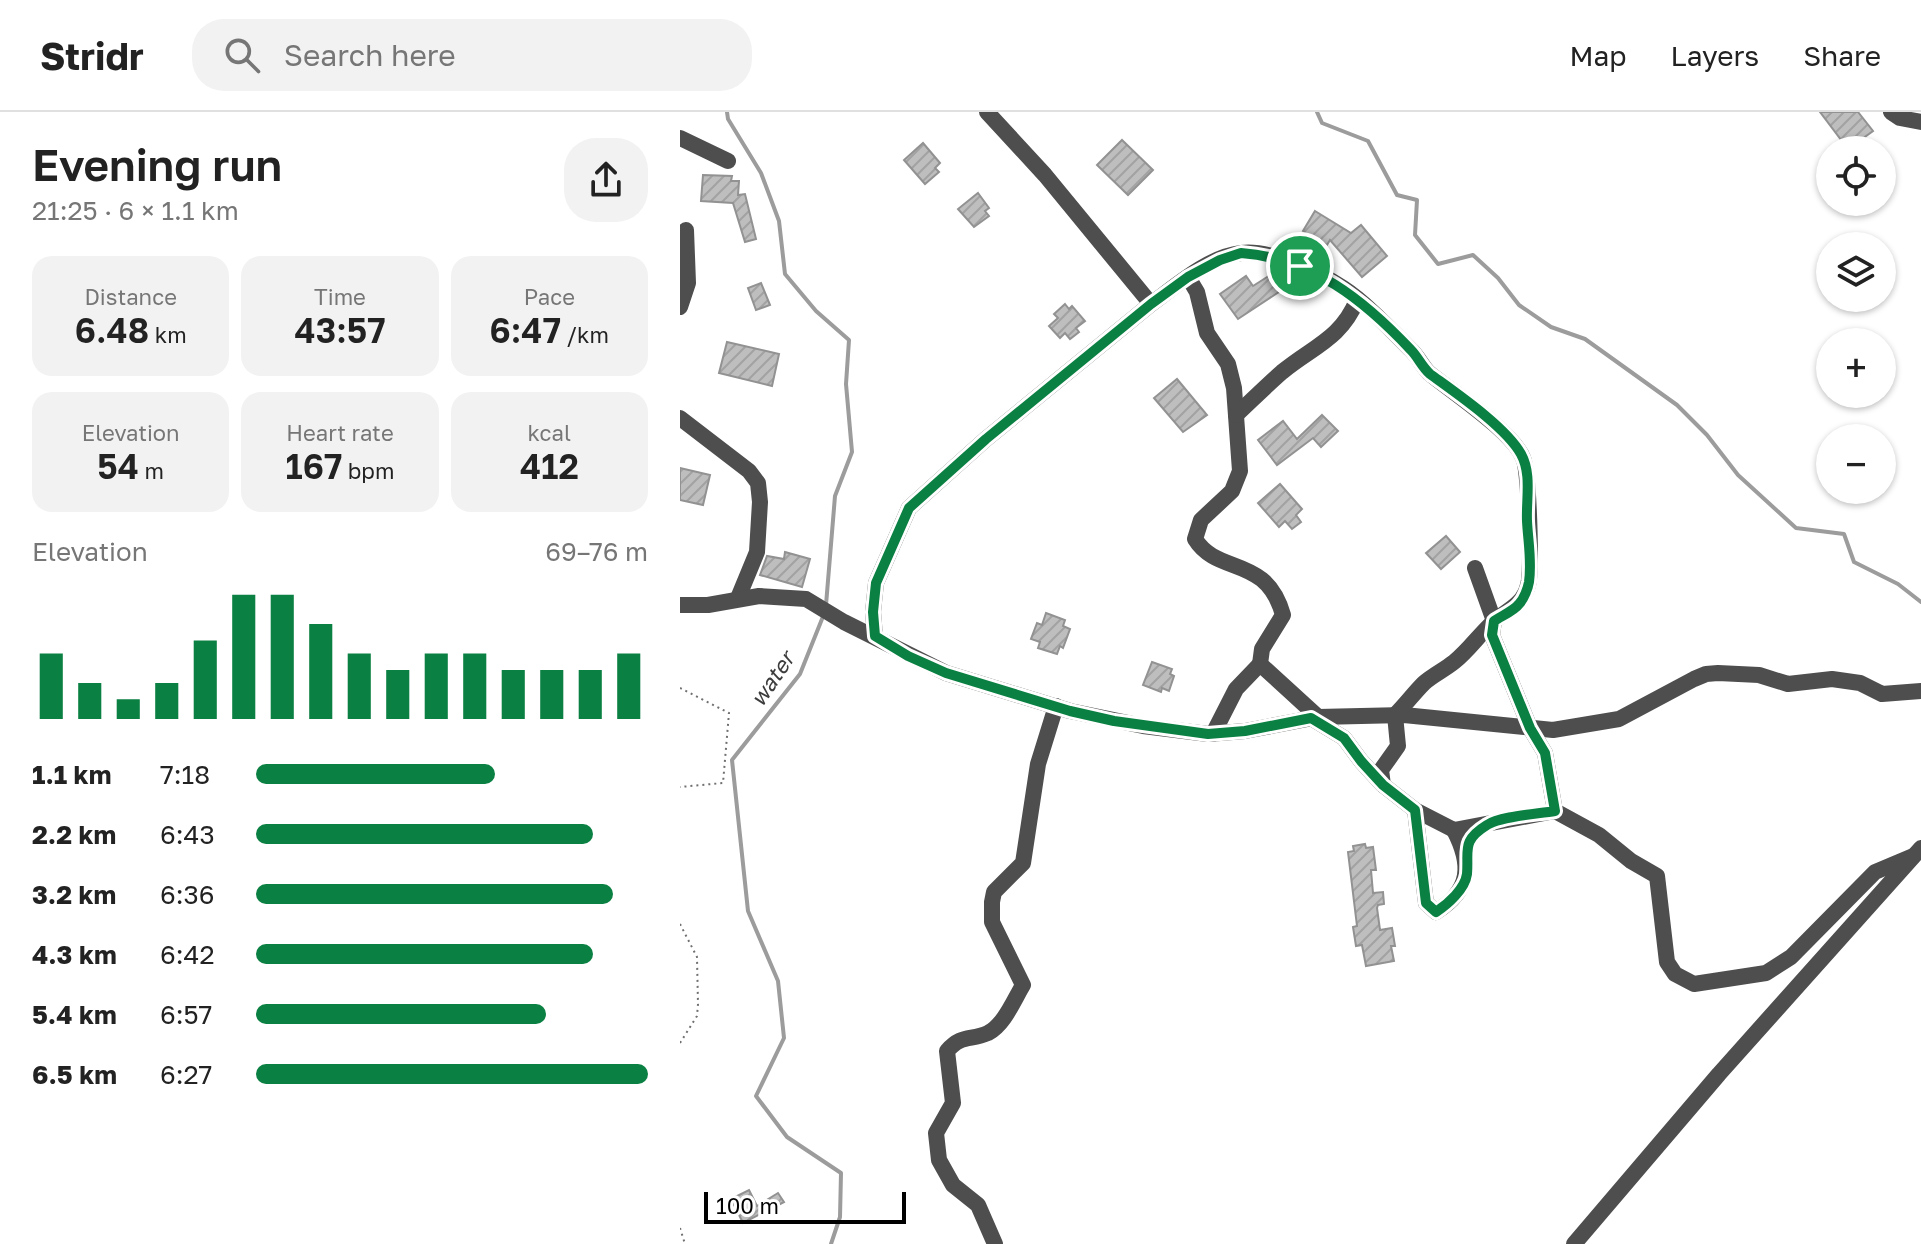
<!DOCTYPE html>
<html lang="en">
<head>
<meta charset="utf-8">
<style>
	:root { --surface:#fff; --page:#f2f2f2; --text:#222; --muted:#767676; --line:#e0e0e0; --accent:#0b8043 }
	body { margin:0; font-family:"Golos Text",sans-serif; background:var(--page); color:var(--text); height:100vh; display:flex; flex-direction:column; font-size:30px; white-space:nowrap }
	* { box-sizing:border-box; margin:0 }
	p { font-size:26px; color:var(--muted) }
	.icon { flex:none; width:44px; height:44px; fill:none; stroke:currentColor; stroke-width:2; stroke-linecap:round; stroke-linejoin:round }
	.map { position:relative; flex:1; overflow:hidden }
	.details { display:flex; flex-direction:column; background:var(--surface); width:680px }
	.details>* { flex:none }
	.fabs { position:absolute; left:1136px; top:24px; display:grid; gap:16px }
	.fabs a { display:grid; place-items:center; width:80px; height:80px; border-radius:50%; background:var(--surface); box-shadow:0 2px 6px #0004; font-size:40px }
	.scale { position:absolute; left:24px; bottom:20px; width:202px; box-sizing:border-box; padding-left:8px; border:4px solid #000; border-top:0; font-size:22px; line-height:28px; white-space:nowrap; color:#000; -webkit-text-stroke:6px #fff; paint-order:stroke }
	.pin { position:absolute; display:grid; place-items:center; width:68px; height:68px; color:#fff; margin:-34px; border:4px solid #fff; border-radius:50%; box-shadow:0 2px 8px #0007 }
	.round { display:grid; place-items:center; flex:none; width:84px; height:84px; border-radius:32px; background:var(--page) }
	.head { display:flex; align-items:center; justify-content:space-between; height:136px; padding:0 32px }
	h1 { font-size:44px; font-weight:600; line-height:60px }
	.stats { display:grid; grid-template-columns:repeat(3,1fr); gap:12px; height:136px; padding:8px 32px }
	.stats div { display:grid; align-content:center; border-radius:20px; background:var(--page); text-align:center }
	.stats b { font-size:34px; font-weight:600 }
	.stats small { font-size:22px; font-weight:400 }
	.stats p { font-size:22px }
	.chart { height:224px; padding:16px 32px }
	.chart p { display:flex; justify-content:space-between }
	.chart svg { width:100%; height:144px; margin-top:8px; stroke:var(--accent); stroke-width:6 }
	ul { padding:0 32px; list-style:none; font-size:26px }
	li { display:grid; grid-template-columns:128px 96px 1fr; align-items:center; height:60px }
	li i { height:20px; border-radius:10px; background:var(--accent) }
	header { display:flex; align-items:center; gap:48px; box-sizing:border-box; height:112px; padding:0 40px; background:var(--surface); border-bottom:2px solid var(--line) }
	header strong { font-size:38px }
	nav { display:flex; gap:44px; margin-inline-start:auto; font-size:28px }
	.search { width:560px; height:72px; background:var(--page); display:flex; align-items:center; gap:20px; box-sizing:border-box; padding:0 28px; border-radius:32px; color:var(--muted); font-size:30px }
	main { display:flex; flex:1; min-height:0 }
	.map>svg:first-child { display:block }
</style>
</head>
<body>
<header>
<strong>Stridr</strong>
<div class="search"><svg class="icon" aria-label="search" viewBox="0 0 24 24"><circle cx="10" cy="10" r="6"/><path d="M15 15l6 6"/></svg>Search here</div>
<nav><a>Map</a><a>Layers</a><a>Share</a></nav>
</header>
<main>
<section class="details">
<div class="head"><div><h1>Evening run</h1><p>21:25 · 6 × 1.1 km</p></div><a class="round"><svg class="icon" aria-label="share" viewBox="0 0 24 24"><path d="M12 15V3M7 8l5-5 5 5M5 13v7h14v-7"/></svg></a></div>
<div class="stats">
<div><p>Distance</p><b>6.48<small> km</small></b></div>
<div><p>Time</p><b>43:57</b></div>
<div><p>Pace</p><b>6:47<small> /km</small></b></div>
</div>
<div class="stats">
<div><p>Elevation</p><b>54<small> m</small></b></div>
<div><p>Heart rate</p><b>167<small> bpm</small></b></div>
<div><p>kcal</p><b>412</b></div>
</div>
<div class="chart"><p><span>Elevation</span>69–76 m</p>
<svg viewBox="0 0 160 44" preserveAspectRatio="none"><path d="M5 44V24M15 44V33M25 44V38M35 44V33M45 44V20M55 44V6M65 44V6M75 44V15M85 44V24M95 44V29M105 44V24M115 44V24M125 44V29M135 44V29M145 44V29M155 44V24"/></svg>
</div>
<ul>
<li><b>1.1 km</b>7:18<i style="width:61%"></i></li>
<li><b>2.2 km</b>6:43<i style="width:86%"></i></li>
<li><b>3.2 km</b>6:36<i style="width:91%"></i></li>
<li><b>4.3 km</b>6:42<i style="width:86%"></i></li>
<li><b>5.4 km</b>6:57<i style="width:74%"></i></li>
<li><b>6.5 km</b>6:27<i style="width:100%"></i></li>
</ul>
</section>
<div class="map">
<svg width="1241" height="1132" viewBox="0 0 1241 1132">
	<defs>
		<pattern id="building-hatch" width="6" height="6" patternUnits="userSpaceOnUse" patternTransform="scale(2)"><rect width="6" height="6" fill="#bebebe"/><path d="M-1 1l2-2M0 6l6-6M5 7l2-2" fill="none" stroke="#a2a2a2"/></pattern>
	</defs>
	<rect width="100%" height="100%" fill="#fff"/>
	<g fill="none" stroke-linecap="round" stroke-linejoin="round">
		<g stroke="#9c9c9c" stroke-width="4">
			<polyline points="47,0 48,7 81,61 99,109 105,162 136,199 169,228 166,272 172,340 155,384 146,493"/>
			<polyline points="637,0 642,11 688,29 717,83 737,88 735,123 758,152 793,143 818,166 839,193 871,215 905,227 997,293 1027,323 1058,363 1116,416 1164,422 1174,450 1218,472 1241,490"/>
			<polyline points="144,502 120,562 52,648 68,799 98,869 104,926 76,984 107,1025 161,1061 160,1105 151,1132"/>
		</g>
	</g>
	<g fill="url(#building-hatch)" stroke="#929292" stroke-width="2">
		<polygon points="1140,0 1178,0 1193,19 1168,37"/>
		<polygon points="442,28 473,58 448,83 417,53"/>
		<polygon points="243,31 260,51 255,56 259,60 245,72 224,48"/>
		<polygon points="23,63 52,64 51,69 59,69 58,83 65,82 76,127 65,130 53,91 21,89"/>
		<polygon points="298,81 309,96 305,99 309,104 294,115 278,97"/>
		<polygon points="635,99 671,121 681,113 707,144 682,165 650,128 647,133 623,119"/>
		<polygon points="598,158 608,174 558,207 540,182 566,164 573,174"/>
		<polygon points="81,171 90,193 76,198 68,176"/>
		<polygon points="385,192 389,197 392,194 405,209 396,216 399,220 390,227 385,221 380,226 369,214 378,206 374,202"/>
		<polygon points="47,230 99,242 92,274 39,261"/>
		<polygon points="497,267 527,303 503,320 474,286"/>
		<polygon points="642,303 658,319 641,335 633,326 597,353 578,328 603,309 617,327"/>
		<polygon points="0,356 30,363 23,393 0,388"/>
		<polygon points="600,372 622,397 616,403 621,410 612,417 605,409 599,415 578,391"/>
		<polygon points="766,424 780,440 761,457 746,441"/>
		<polygon points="105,440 130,447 122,475 80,463 87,444 104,447"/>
		<polygon points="366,501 385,508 383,514 390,517 383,536 380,534 377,542 358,536 360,530 351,527 357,511 362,513"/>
		<polygon points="472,550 492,557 490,562 494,564 489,579 482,576 481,580 463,573"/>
		<polygon points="685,732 686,736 693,735 696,758 691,758 693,781 703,780 704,792 698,793 697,796 700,818 712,816 715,834 711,834 714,849 686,854 682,833 676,834 673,815 677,814 668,740 674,739 673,734"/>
		<polygon points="69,1078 77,1094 98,1081 104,1090 63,1111 51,1087"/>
	</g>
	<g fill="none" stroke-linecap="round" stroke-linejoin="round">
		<g stroke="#707070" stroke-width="2" stroke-dasharray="2 4" stroke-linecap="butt">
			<polyline points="0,576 49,601 43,671 0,675"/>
			<polyline points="0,812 17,845 18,892 17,904 0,931"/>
			<polyline points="0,1116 5,1132"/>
		</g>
		<g stroke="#4e4e4e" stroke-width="16">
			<polyline points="1211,0 1220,6 1241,10"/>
			<polyline points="0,26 48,49"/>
			<path d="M508,165L517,180L527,221L548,252L554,276L560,359L552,379L521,408L515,427C538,464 586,442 603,503L582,537L580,552L638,605L724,603L873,618L939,607L1014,567L1026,562L1038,561L1079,563L1108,572L1152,567L1180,571L1202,582L1241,579"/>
			<path d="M471,192C497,173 528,145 561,141C590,137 639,160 663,176C686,191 711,218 730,237C738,244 742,254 749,261C772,280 833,320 843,346C849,358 852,459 848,473C843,494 826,498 812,511C799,523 788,539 774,550C764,558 753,563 744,571C734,581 725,593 715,603L718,634L701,658L703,673L735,698L774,718L875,699"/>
			<polyline points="0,195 8,171 6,118"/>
			<path d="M556,303C571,289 586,274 602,260C632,235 661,227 677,188"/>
			<polyline points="0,306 69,359 78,371 80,390 77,440 58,486"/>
			<polyline points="795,456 814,509 812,523 850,616 865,641 875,699 919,723 951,749 977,764 987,850 995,862 1014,872 1086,861 1111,845 1195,760 1233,744"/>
			<polyline points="0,493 28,493 79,484 126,487 164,510 266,561 390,599 463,614 528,622 565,619 638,605"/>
			<polyline points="195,524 193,500 196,471 229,396 306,327 471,192 365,63 307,0"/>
			<polyline points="631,606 664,626 681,649 703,673"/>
			<polyline points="533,622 556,577 580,552"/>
			<path d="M735,698L746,791L756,800C791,778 792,753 774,718"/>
			<path d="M315,1132L298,1093L273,1073L259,1048L256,1021L273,991L267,939C282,922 290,929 308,921C324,913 334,888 343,873L312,810V790L314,780L343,751L358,652L376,594"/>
			<polyline points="894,1132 1039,962 1241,736"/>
		</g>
	</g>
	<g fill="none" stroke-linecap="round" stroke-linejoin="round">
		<g stroke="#fff" stroke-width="16">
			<path id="route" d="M561,141C632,146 684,188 731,238C738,245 742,255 750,262C776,281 826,315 841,342C852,362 846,387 847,409C848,429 852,449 849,470C848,476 844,487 839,492C834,499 821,504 814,509L812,523L850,616L865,641L875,699C858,702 820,704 807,713C781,729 789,738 787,762C785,777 768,792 756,800L746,791L735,698L703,673L681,649L664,626L631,606L565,619L528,622L434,609L390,599L266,561L228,544L195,524L193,500L196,471L229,396L306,327L471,192L508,165L540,148Z"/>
		</g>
		<use href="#route" stroke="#0b8043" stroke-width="10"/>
	</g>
	<g text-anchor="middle" stroke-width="7" stroke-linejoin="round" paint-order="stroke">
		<g font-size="22" font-style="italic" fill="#3d3d3d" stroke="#fff">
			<text transform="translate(92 567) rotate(-56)" y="8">water</text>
		</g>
	</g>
</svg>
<div class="fabs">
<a><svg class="icon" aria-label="locate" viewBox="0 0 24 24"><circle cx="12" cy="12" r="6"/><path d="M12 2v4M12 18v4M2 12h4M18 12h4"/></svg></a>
<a><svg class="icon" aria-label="layers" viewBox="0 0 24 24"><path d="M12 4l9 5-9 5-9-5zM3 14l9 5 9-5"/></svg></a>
<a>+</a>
<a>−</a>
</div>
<div class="scale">100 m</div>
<div class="pin" style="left:620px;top:154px;background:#1e9e55"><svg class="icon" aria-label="arrive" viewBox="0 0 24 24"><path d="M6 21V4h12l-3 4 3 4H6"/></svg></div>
</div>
</main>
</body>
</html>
